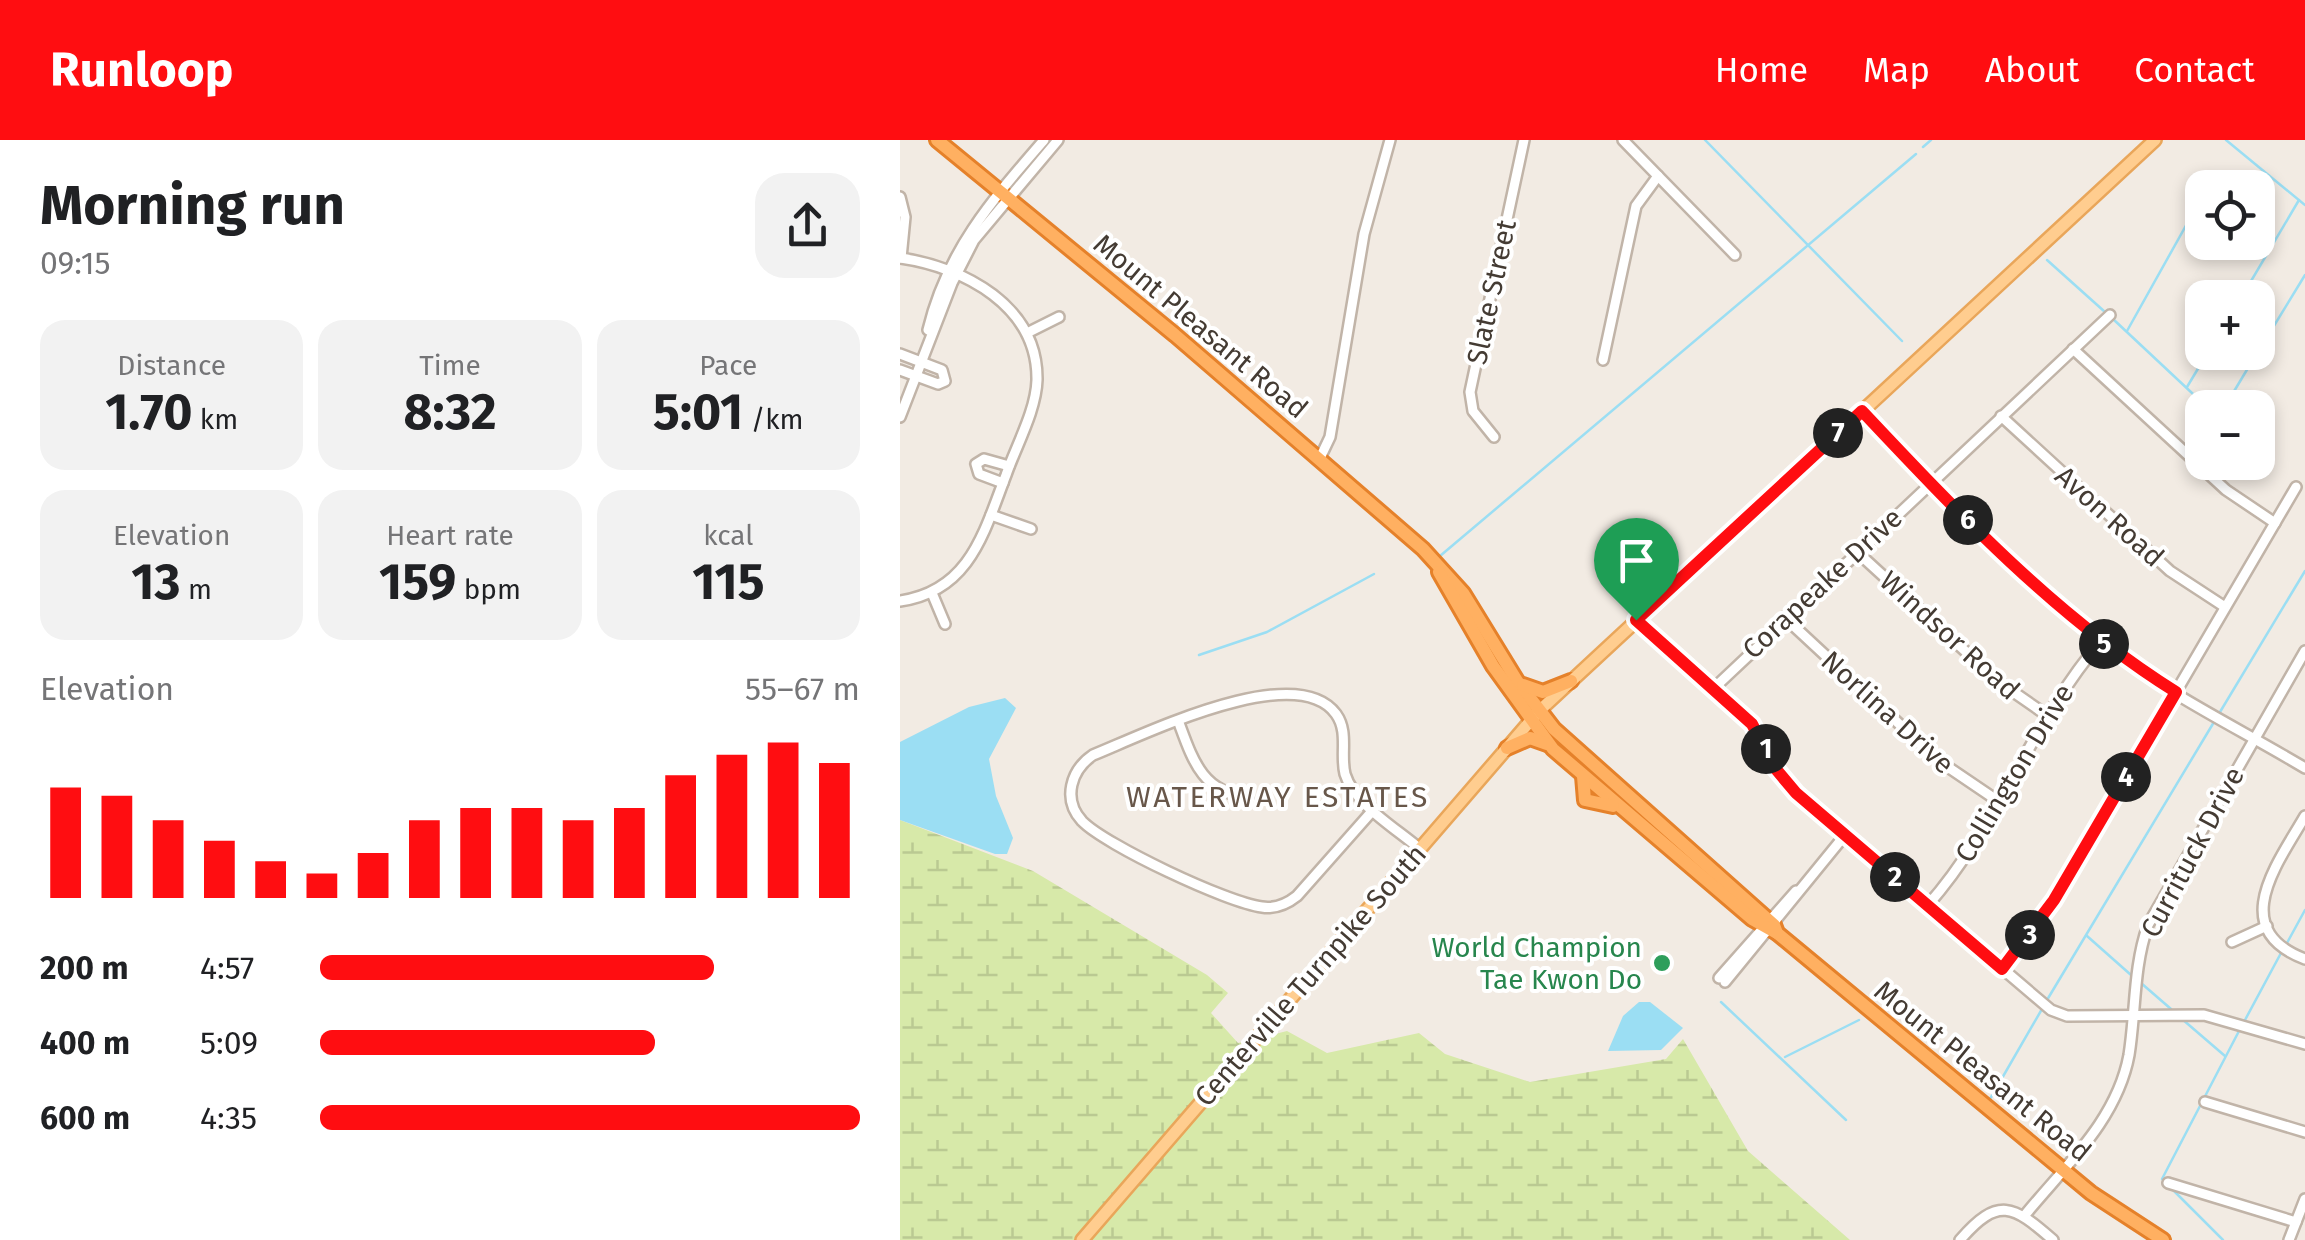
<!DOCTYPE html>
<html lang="en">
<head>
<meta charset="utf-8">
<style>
	:root { --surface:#fff; --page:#f2f2f2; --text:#202124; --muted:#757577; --accent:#ff0d11 }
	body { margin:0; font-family:"Fira Sans",sans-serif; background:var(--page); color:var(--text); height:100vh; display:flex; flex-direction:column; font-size:38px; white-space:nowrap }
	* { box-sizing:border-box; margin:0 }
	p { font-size:32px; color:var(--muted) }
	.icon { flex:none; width:55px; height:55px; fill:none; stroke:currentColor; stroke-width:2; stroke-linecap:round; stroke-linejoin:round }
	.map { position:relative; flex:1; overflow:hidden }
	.details { display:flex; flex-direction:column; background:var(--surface); width:900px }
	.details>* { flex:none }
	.controls { position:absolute; left:1285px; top:30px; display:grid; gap:20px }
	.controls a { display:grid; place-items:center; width:90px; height:90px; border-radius:20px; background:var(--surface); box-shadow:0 5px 15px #0003; font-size:50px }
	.pin { position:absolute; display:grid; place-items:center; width:85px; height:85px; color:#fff; margin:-102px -42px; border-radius:50% 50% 50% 0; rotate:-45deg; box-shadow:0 0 10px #0007 }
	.pin .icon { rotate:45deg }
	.km { position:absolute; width:50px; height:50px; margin:-25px; border-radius:50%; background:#222; color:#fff; font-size:28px; line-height:50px; text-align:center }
	.round { display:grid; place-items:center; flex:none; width:105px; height:105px; border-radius:30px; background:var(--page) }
	.headline { display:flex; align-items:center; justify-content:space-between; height:170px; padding:0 40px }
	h1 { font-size:55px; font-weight:700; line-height:75px }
	.figures { display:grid; grid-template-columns:repeat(3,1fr); gap:15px; height:170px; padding:10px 40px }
	.figures div { display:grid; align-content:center; border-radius:25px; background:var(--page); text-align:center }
	.figures b { font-size:50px; font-weight:700 }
	.figures small { font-size:28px; font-weight:400 }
	.figures p { font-size:28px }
	.chart { height:280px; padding:20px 40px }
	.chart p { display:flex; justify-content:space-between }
	.chart svg { width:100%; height:180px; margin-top:10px; stroke:var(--accent); stroke-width:6 }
	ul { padding:0 40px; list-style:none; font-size:32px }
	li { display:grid; grid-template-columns:160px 120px 1fr; align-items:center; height:75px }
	li i { height:25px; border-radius:12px; background:var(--accent) }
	header { display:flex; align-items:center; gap:60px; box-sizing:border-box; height:140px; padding:0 50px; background:var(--accent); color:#fff }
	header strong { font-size:48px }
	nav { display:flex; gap:55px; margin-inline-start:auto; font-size:35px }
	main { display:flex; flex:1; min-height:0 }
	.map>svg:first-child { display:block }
</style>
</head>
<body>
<header>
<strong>Runloop</strong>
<nav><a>Home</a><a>Map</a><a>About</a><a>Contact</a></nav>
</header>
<main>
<section class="details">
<div class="headline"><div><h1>Morning run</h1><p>09:15</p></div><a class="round"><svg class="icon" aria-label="share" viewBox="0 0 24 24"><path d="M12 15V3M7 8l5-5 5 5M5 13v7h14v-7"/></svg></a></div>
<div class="figures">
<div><p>Distance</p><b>1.70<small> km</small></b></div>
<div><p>Time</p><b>8:32</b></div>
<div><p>Pace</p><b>5:01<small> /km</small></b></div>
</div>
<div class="figures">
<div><p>Elevation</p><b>13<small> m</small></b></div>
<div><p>Heart rate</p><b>159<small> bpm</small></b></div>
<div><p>kcal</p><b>115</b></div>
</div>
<div class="chart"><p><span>Elevation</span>55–67 m</p>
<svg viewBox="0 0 160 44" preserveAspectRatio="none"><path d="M5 44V17M15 44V19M25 44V25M35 44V30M45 44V35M55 44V38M65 44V33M75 44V25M85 44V22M95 44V22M105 44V25M115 44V22M125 44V14M135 44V9M145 44V6M155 44V11"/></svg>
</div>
<ul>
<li><b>200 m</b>4:57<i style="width:73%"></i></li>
<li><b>400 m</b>5:09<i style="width:62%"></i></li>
<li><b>600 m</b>4:35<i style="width:100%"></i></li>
</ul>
</section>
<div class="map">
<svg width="1405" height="1100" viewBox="0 0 1405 1100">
	<defs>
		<pattern id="wetland-marsh" width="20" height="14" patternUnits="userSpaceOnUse" patternTransform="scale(2.5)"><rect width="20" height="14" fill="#d7e9a9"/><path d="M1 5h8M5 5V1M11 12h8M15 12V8" fill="none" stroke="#bac992"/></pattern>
	</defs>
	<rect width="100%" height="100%" fill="#f2ebe3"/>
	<polygon fill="url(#wetland-marsh)" points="0,680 133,731 307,835 328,853 311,873 338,903 387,891 427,913 519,893 545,914 630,942 766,919 783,899 848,1011 950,1100 0,1100"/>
	<g fill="#9bdef3">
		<polygon points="105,558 116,568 89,619 96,656 113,698 107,714 95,714 0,680 0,602 69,567"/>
		<polygon points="739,862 750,862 783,888 761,910 708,911 723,876"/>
	</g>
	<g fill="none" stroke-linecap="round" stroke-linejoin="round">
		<g stroke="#9bdef3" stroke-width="2.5">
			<polyline points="805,0 1002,201"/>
			<polyline points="1326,0 1405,65"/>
			<polyline points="1023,7 1031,0"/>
			<polyline points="1147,120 1205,172"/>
			<polyline points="1341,158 1399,60"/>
			<polyline points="1213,179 1308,268"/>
			<polyline points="1227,191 1298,64"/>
			<polyline points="1358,212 1405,135"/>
			<polyline points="1287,247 1308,212"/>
			<polyline points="1324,268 1357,213"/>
			<polyline points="540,416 1016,14"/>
			<polyline points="299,515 367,492 474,434"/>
			<polyline points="1320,572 1405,431"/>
			<polyline points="1187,796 1231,835"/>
			<polyline points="1387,803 1405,770"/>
			<polyline points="1241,843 1271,869"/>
			<polyline points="1147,860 1314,582"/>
			<polyline points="821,862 946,980"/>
			<polyline points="1282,879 1325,916"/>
			<polyline points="1345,880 1381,813"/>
			<polyline points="885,917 959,880"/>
			<polyline points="1090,959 1142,869"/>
			<polyline points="1266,1042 1262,1039 1339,891"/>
			<polyline points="1271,1048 1323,1100"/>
		</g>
		<g stroke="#c1b4a8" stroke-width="14">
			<g id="minor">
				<polyline points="723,0 835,115"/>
				<polyline points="0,57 5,77 1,118"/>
				<path d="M0,118C64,127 138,166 137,240C136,271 116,306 106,335C84,392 70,451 0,461"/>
				<path d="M28,190C47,111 92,60 144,0"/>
				<polyline points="127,193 159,177"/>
				<polyline points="1173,209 1326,350 1375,383"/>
				<polyline points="0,214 42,230 45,241 38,244 0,230"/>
				<polyline points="703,220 736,66 758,36"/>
				<path d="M962,271C1041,355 1124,442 1216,513C1274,558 1342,590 1405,628"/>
				<polyline points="1101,276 1270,431 1325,467"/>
				<polyline points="0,277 52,143 74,100 158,0"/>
				<polyline points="594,297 573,271 570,252 624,0"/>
				<polyline points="420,318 430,297 464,94 490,0"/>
				<polyline points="103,343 79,334 76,324 84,319 109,326"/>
				<polyline points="91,375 131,389"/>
				<polyline points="956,411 1099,542 1148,576"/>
				<polyline points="32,453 45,484"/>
				<polyline points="884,477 1039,621 1098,661"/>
				<polyline points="736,480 852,583 880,636 896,653 1151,870 1167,876 1304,875 1405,904"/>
				<polyline points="813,549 1210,175"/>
				<path d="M279,583C293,621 303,653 348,657"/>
				<path d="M474,669L397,756C387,764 375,769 362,767C328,763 205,705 182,681C162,659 171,630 193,615C243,595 396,519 436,574C449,592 440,614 445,634C454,664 497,689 520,709"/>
				<path d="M1405,676C1378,723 1326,789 1405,819"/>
				<path d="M1028,765C1098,686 1132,581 1201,501"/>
				<polyline points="1332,802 1367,786"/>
				<polyline points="1103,829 1154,760 1396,347"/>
				<polyline points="819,838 896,751"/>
				<polyline points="825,842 945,695"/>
				<polyline points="1305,962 1405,992"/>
				<polyline points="1268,1043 1396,1082"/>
				<path d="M1125,1075C1165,1026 1217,980 1229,915C1236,871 1233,828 1248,785L1405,511"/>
				<path d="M1060,1100C1098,1056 1113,1065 1153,1100"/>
				<polyline points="1389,1100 1405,1059"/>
			</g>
		</g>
		<g stroke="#e9a65a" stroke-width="16">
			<polyline id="major" points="182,1100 639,571 1255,0"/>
		</g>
		<g stroke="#e5812a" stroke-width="18">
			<g id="highway">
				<polyline points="37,0 275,195 523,409 563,453 617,541 654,589 874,785 877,793 1191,1053 1263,1100"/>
				<polyline points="539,432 593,526 653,609 852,779 877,793"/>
				<polyline points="623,545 643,552 671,541"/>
				<polyline points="607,608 630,598 647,604"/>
				<polyline points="683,636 685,660 713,666"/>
			</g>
		</g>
		<use href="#minor" stroke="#fff" stroke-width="9"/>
		<use href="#major" stroke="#ffcd8f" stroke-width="11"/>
		<use href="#highway" stroke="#ffb061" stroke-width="12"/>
	</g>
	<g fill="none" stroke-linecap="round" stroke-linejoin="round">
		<g stroke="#fff" stroke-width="20">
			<path id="route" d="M962,271C1057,372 1157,478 1276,552L1154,760L1102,829L896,653L875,628L852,584L736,480Z"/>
		</g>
		<use href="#route" stroke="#ff0d11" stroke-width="12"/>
	</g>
	<circle fill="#2e9e5b" stroke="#fff" stroke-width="4" cx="762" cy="823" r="10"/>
	<g text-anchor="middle" stroke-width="8" stroke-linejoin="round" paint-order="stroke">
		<g font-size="28" fill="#443b33" stroke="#fff">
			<text transform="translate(591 152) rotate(-78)" y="10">Slate Street</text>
			<text transform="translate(301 186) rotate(40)" y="10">Mount Pleasant Road</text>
			<text transform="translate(1210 376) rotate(42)" y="10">Avon Road</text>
			<text transform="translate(922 443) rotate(-43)" y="10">Corapeake Drive</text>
			<text transform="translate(1050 495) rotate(42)" y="10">Windsor Road</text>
			<text transform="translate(988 572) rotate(42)" y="10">Norlina Drive</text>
			<text transform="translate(1114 633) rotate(-59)" y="10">Collington Drive</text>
			<text transform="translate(1292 712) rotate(-62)" y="10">Currituck Drive</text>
			<text transform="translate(410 835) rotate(-49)" y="10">Centerville Turnpike South</text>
			<text transform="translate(1083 931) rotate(39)" y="10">Mount Pleasant Road</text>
		</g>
		<g font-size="28" fill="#27864d" stroke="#fff" text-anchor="end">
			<text x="742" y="817">World Champion<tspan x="742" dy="32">Tae Kwon Do</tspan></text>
		</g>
		<g font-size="30" letter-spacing="2.5" fill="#68574a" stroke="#fff">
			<text x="378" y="667">WATERWAY ESTATES</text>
		</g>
	</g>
</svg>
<div class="controls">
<a><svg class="icon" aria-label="locate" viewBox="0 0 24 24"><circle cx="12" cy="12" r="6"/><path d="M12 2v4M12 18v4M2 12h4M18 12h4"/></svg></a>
<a>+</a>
<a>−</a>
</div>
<div class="pin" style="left:736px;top:480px;background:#1e9e55"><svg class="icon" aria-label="arrive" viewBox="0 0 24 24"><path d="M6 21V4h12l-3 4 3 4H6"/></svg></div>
<b class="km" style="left:866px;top:609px">1</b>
<b class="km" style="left:995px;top:737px">2</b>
<b class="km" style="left:1130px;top:795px">3</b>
<b class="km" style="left:1226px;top:637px">4</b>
<b class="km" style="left:1204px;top:504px">5</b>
<b class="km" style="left:1068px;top:380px">6</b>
<b class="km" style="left:938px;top:293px">7</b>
</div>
</main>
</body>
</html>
